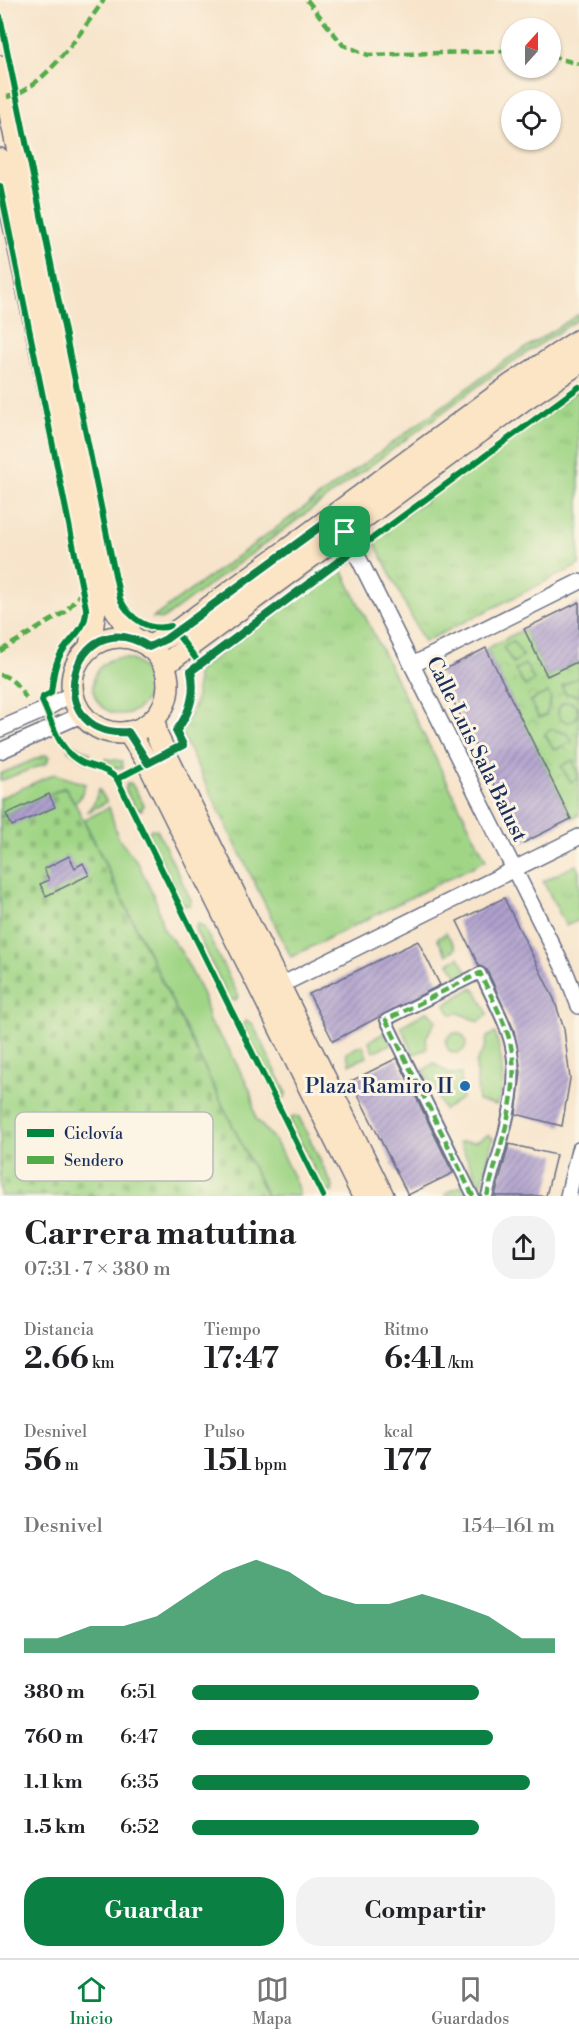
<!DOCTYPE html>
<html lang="es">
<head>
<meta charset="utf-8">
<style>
	:root { --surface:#fff; --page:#f2f2f2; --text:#202124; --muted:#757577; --line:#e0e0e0; --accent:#0b8043 }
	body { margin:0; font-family:"Libre Bodoni",serif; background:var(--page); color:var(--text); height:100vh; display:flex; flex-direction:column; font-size:22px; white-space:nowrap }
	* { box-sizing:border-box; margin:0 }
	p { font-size:20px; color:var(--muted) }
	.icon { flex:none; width:33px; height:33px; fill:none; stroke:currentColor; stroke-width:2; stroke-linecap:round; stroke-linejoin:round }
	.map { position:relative; height:1196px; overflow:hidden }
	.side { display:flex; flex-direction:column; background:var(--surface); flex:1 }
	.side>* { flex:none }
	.needle { width:39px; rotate:21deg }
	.controls { position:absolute; left:501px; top:18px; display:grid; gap:12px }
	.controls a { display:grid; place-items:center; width:60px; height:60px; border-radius:50%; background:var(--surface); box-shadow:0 2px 4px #0004; font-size:30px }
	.pin { position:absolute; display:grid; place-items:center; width:51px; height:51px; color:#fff; margin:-26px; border-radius:12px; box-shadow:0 3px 9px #0006 }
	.round { display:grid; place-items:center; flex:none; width:63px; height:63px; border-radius:24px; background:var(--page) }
	.head { display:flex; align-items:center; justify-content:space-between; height:102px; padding:0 24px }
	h1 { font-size:33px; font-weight:800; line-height:45px }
	.stats { display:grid; grid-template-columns:repeat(3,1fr); gap:9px; height:102px; padding:6px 24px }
	.stats div { display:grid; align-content:center }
	.stats b { font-size:30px; font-weight:800 }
	.stats small { font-size:16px; font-weight:400 }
	.stats p { font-size:16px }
	.chart { height:168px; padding:12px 24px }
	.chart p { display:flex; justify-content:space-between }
	.chart svg { width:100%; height:108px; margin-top:6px; fill:var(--accent); opacity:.7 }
	.button { display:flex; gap:12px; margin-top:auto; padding:12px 24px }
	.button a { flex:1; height:69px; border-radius:24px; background:var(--accent); color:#fff; font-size:24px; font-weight:800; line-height:69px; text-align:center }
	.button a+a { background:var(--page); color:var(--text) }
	ul { padding:0 24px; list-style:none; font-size:20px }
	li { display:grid; grid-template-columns:96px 72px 1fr; align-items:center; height:45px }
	li i { height:15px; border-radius:8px; background:var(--accent) }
	.tabs { display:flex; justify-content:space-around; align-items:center; height:84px; border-top:2px solid var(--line); background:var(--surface); font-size:16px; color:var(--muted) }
	.tabs a { display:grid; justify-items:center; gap:3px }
	.tabs .active { color:var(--accent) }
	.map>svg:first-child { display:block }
</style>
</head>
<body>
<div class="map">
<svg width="579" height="1196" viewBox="0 0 579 1196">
	<defs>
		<pattern id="grass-tufts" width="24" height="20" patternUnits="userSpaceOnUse" patternTransform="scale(1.5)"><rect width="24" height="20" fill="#a0d586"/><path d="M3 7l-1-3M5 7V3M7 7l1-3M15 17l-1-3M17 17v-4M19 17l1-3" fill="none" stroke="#89b776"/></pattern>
		<pattern id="cemetery-stones" width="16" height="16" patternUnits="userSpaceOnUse" patternTransform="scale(1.5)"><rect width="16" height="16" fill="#a0d586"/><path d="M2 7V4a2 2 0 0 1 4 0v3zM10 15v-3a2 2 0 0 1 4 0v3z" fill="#89b776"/></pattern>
		<pattern id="park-crowns" width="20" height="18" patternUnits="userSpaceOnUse" patternTransform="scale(1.5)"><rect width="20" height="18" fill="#a0d586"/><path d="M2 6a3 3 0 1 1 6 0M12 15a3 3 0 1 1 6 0" fill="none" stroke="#89b776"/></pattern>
		<pattern id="building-hatch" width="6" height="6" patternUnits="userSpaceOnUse" patternTransform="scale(1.5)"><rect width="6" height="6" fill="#afa0cd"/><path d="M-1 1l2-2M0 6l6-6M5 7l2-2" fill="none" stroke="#8e83aa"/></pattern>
	</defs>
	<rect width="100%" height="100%" fill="#fcf5e5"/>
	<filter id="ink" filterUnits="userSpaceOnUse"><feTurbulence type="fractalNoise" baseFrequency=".0167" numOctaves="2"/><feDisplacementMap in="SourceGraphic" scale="12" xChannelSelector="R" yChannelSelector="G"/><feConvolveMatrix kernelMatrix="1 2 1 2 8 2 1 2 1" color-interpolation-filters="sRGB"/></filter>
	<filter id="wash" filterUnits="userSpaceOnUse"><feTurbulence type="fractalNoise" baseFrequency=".008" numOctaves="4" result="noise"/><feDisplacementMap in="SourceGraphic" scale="24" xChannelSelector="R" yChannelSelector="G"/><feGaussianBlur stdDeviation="1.35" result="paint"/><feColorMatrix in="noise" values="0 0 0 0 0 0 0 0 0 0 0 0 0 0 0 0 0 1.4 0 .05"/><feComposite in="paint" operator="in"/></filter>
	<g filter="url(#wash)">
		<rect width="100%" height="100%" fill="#f7e4cb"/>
		<g fill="url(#grass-tufts)" stroke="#5e8272" stroke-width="1.5">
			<polygon points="579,314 579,319 501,369 163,619 153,618 503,362"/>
			<polygon points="579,390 579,565 424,642 373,539"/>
			<path d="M340,566L486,860L291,957L180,731C196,709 198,699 197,672Z"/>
			<polygon points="45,755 49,756 47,763 0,781 0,774"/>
			<polygon points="576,865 579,871 579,920 566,926 543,881"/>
			<polygon points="446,933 456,948 447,955 437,939"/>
			<polygon points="459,957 468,973 460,979 449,963"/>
		</g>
		<polygon fill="url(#cemetery-stones)" stroke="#5e8272" stroke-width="1.5" points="66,787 78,809 267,1196 0,1196 0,817"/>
		<polygon fill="url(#park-crowns)" stroke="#5e8272" stroke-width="1.5" points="524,629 547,676 579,661 579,815 571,819 486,649"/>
		<g fill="#a0d586" stroke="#5e8272" stroke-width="1.5">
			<polygon points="513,641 523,656 513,663 503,647"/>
			<circle cx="121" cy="686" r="28"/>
			<polygon points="525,664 534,680 525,686 515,670"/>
			<polygon points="579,677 579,696 565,693 562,686"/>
			<polygon points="548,692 551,699 546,715 539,718 530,701"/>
			<circle cx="568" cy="712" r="10"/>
			<polygon points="552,729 568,734 572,742 554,750 545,734"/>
			<polygon points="69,743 90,753 90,764 68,750"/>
			<polygon points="105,759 122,761 123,768 104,767"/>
			<polygon points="573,760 579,778 571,782 561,766"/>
			<polygon points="54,774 85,784 80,798 75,803 65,787 0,817 0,798"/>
			<polygon points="131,783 144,805 141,810 135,808 125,789 127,784"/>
			<polygon points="99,789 107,802 87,812 94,803"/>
			<polygon points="109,807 118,838 138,863 156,901 163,928 182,953 203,995 209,1022 227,1046 250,1090 256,1119 276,1142 297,1185 299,1196 267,1196 84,820"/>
			<polygon points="151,829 157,830 191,900 190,905 183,905 148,834"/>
			<polygon points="198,924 203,926 238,995 236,1000 229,1000 195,929"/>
			<polygon points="471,988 476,990 488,1014 479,1022 459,1013 451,1014 445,1005"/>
			<polygon points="428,1011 436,1020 426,1038 427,1049 414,1054 401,1026"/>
			<polygon points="246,1021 252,1023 286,1092 285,1098 278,1097 243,1026"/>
			<circle cx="456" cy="1043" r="10"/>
			<polygon points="384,1033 387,1034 391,1044 373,1052 369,1041"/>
			<path d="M495,1033C501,1052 508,1087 496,1105L478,1101L476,1063L485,1047L487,1037Z"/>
			<polygon points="361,1045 363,1046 367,1057 350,1064 346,1053"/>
			<polygon points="434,1063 449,1074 461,1074 462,1098 444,1110 424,1070"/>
			<polygon points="293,1116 299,1117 333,1187 332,1192 325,1191 290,1121"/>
			<polygon points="488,1135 493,1138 482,1184 480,1184 459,1142 475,1142"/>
			<polygon points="461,1186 467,1196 445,1196 446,1193"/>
		</g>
		<g id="blocks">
			<g fill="url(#building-hatch)">
				<polygon points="579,602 579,661 547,676 524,629"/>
				<polygon points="486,648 571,819 523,843 439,672"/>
				<polygon points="49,794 55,807 12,826 6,814"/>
				<polygon points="69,856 75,868 83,863 89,875 46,896 40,884 49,880 44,869"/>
				<polygon points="504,898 554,999 564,1029 570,1079 562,1126 516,1114 521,1072 514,1030 487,970 479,966 457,921"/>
				<polygon points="418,941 440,985 333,1041 309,994"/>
				<polygon points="397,1058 453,1173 408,1195 351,1081"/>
				<polygon points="509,1144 556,1155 546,1196 495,1196"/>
			</g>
		</g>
	</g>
	<g filter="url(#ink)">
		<use href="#blocks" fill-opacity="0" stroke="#686e84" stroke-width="1.5"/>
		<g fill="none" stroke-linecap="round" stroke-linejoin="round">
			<g stroke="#686e84" stroke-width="14">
				<path id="pedestrian" d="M473,1196L386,1020L480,973C489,992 500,1012 507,1032C526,1084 499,1145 487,1196"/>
			</g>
			<g stroke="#686e84" stroke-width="18">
				<g id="minor">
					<polyline points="339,527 345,532 356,553 566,973 579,1006"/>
					<polyline points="412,665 579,582"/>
					<polyline points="0,729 42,711 73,693"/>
					<polyline points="0,751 83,714"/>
					<polyline points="273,989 579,837"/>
					<polyline points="568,1196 579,1150"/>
				</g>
			</g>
			<g stroke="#686e84" stroke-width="24">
				<g id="secondary">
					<polyline points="0,66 113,605 134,639"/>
					<polyline points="0,159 95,609 90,647"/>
					<circle cx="120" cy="685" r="48"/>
					<polyline points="149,647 181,628 512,384 579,340"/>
					<polyline points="164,665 522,401 579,363"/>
					<polyline points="154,719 157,736 383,1196"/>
					<polyline points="128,732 148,763 363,1196"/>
				</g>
			</g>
			<use href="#pedestrian" stroke="#fff" stroke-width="10"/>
			<use href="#minor" stroke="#fff" stroke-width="15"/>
			<use href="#secondary" stroke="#fce5c4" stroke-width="21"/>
			<g stroke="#52ab49" stroke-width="4.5" stroke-dasharray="9 4.5" stroke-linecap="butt">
				<polyline points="307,0 343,45 368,55 512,51"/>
				<polyline points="550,56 579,64"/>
				<path d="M7,97C45,89 82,30 104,0"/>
				<polyline points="0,651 65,612 81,593"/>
				<path d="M0,675C12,676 20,689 26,698"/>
				<path d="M473,1196L386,1020L480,973C489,992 500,1012 507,1032C526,1084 499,1145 487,1196"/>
			</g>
			<g stroke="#fcf5e5" stroke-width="10">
				<g id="cycleway">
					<path d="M0,16L120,599C130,619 148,632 171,626L200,664"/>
					<path d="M0,186L86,608C87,629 72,636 62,652C54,664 53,679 51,693L43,697L42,701C53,723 58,752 83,763C95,768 108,769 117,779L323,1196"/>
					<path d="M117,779L183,745L176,731C190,713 196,693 191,671L579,387"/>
				</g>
			</g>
			<use href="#cycleway" stroke="#00873e" stroke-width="6"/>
		</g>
	</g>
	<g fill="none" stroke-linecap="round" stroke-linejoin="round" filter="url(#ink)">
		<g stroke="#fff" stroke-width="12">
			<path id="route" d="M325,523C342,527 347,534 354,550L191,671C196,693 190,713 176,731L183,745L148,763L128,732C37,738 72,598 149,647L166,639Z"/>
		</g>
		<use href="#route" stroke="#0b8043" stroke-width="8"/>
	</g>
	<circle fill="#1f6fb2" stroke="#fcf5e5" stroke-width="2" cx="465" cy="1086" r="6"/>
	<g text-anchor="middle" stroke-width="6" stroke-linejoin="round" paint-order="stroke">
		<g font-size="21" fill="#1b2f5e" stroke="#fcf5e5">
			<text transform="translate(477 749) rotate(64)" y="7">Calle Luis Sala Balust</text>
		</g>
		<g font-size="21" fill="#1b2f5e" stroke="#fcf5e5" text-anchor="end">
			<text x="453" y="1093">Plaza Ramiro II</text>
		</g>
	</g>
	<rect x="15" y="1112" width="198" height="69" rx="9" fill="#fcf5e5" stroke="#b8babc" stroke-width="1.5"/>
	<rect x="27" y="1129" width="27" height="8" fill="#00873e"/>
	<rect x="27" y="1156" width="27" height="8" fill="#52ab49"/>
	<g font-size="16" fill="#1b2f5e">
		<text x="64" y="1139">Ciclovía</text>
		<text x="64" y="1166">Sendero</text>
	</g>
</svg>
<div class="controls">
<a><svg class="needle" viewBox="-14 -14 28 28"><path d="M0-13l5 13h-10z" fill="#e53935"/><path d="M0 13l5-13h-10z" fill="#757577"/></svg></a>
<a><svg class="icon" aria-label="locate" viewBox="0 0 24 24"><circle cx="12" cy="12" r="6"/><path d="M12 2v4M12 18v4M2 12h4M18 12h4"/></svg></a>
</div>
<div class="pin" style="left:345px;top:532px;background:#1e9e55"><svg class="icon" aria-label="arrive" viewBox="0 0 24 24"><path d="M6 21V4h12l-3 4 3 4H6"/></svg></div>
</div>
<section class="side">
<div class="head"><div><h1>Carrera matutina</h1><p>07:31 · 7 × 380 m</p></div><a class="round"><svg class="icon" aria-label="share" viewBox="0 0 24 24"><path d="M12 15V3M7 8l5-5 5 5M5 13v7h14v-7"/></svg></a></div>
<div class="stats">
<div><p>Distancia</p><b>2.66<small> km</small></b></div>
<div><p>Tiempo</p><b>17:47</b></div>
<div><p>Ritmo</p><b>6:41<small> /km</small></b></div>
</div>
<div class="stats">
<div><p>Desnivel</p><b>56<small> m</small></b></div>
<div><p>Pulso</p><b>151<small> bpm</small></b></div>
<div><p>kcal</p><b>177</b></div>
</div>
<div class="chart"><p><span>Desnivel</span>154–161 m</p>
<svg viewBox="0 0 160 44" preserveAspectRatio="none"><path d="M0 44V38L10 38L20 33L30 33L40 29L50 20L60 11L70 6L80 11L90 20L100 24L110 24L120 20L130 24L140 29L150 38L160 38V44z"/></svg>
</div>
<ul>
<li><b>380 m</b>6:51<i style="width:79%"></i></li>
<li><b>760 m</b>6:47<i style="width:83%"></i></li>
<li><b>1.1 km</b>6:35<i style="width:93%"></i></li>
<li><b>1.5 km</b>6:52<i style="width:79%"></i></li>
</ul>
<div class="button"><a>Guardar</a><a>Compartir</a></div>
</section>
<nav class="tabs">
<a class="active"><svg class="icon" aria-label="home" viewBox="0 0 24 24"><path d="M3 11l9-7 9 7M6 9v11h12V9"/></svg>Inicio</a>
<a><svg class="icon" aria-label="map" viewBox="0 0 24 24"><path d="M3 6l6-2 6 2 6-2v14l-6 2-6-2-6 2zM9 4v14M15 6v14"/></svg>Mapa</a>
<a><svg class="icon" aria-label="saved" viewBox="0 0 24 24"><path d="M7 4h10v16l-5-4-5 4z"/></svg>Guardados</a>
</nav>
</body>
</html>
